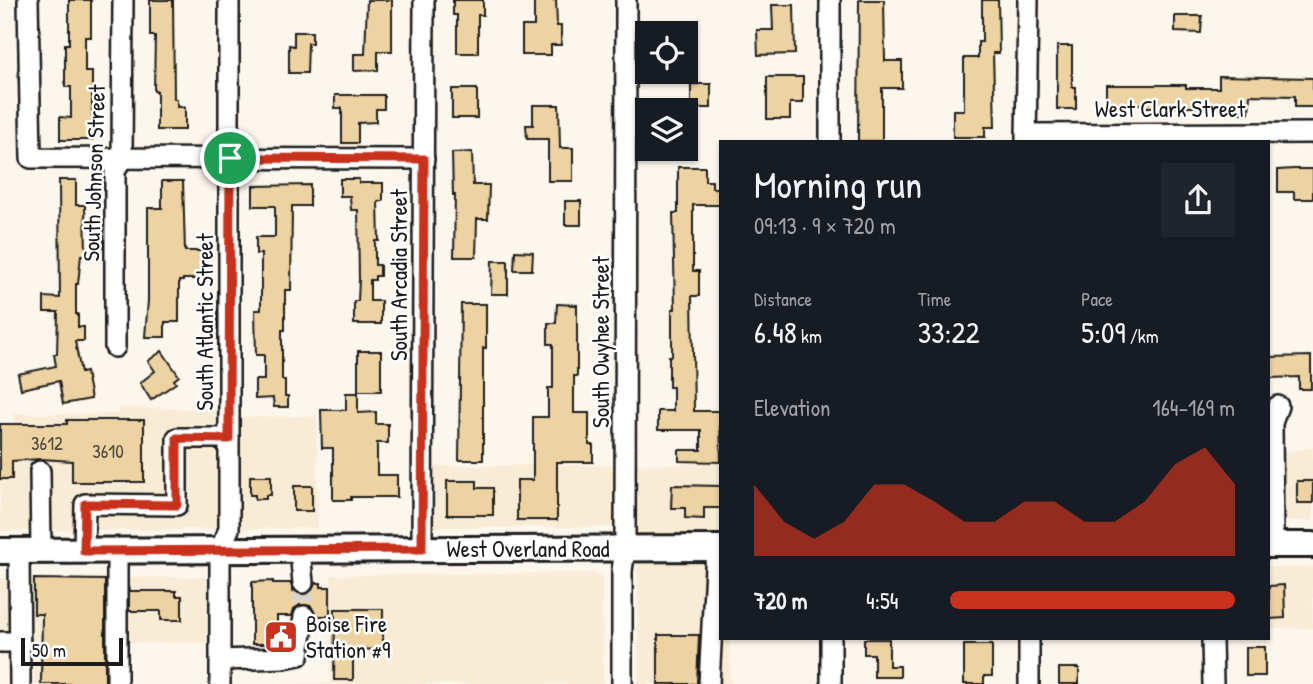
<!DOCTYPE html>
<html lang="en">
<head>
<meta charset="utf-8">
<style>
	:root { --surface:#171b24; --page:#20242c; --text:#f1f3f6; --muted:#9ea1a6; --accent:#c8321e }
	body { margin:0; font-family:"Patrick Hand",sans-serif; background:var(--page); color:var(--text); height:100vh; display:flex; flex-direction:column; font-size:26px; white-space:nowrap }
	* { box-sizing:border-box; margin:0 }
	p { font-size:23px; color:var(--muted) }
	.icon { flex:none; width:38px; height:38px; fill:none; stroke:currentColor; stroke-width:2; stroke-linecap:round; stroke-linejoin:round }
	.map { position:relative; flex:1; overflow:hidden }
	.sheet { position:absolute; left:719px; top:140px; width:551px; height:500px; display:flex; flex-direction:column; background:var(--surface); border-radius:0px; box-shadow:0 2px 5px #0004 }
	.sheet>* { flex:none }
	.controls { position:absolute; left:635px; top:21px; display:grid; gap:14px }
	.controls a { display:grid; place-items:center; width:63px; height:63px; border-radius:0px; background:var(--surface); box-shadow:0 2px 5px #0004; font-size:35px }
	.scale { position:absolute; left:21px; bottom:18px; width:102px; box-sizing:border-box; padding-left:7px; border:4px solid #1c1c1c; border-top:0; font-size:19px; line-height:24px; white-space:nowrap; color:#1c1c1c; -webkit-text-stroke:5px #fff; paint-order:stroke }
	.pin { position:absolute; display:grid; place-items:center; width:60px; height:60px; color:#fff; margin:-30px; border:4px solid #fff; border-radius:50%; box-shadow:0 2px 7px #0007 }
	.round { display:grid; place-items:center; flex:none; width:74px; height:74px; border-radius:0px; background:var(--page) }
	.head { display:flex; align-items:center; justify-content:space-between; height:119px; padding:0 35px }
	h1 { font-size:38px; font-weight:600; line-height:52px }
	.metrics { display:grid; grid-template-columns:repeat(3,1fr); gap:10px; height:119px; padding:7px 35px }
	.metrics div { display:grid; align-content:center }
	.metrics b { font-size:30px; font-weight:600 }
	.metrics small { font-size:19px; font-weight:400 }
	.metrics p { font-size:19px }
	.chart { height:196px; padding:14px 35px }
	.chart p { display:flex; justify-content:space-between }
	.chart svg { width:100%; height:126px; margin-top:7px; fill:var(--accent); opacity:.7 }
	ul { padding:0 35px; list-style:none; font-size:23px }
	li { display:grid; grid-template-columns:112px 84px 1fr; align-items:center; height:52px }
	li i { height:18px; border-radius:9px; background:var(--accent) }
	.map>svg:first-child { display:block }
</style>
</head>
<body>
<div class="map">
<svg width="1313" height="684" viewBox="0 0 1313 684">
	<rect width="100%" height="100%" fill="#fcf6ec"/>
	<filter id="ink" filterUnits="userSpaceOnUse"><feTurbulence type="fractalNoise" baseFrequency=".0143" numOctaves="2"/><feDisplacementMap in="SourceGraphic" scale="14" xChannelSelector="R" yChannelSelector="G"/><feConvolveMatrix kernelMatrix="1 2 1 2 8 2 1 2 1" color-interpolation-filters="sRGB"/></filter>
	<g filter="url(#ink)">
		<g fill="#f8ecd6">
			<polygon points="119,408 217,409 217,415 239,417 317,416 318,528 0,531 0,453 13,452 14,414 118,414"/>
			<polygon points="703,445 721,445 721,639 730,639 731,684 638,684 637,527 435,527 435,466 701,464"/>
			<polygon points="1313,447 1313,521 1269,521 1269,455"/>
			<polygon points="1269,567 1313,567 1313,628 1269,629"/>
			<polygon points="598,573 602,577 603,684 258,684 330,683 331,575"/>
			<polygon points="212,577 213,643 113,643 113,684 34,684 34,656 0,657 0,578"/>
		</g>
		<g fill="#eed3a2" stroke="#1c1c1c" stroke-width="2">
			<polygon points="69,0 91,0 91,37 85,37 85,72 92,72 92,140 60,140 60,117 71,118 71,87 65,87 65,44 69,44"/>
			<polygon points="150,0 173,0 174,99 177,99 177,107 185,107 185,130 157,130 157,91 154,91 155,36 150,36"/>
			<polygon points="367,0 392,0 392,51 378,51 378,70 354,71 354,54 365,54"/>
			<polygon points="453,0 483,0 483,15 478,15 478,53 457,53 457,15 453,15"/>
			<polygon points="534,0 556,0 557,26 561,26 561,45 551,45 551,55 522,55 522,26 534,26"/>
			<polygon points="859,0 884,0 885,61 902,61 902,88 882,88 882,141 858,141"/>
			<polygon points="982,0 998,0 999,53 993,53 995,127 985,127 985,137 953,137 953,110 964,110 964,58 978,58 978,42 982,42"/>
			<polygon points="772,5 794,5 795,54 758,55 757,30 773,30"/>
			<polygon points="1175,16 1202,16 1201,33 1175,32"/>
			<polygon points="294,32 312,32 312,43 308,43 307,73 289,73 289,45 294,46"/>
			<polygon points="1057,46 1072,46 1072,87 1076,87 1076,109 1057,109"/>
			<polygon points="1219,76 1313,78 1313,107 1295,107 1295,96 1250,95 1249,113 1237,113 1237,107 1144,107 1144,104 1106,104 1106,85 1186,85 1186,88 1219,88"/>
			<polygon points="767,77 803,77 803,103 790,103 790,119 767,119"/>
			<rect x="691" y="84" width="20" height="24"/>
			<rect x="452" y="89" width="25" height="29"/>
			<polygon points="335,95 384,95 384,109 376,109 376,122 358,123 358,143 342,143 342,108 335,108"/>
			<polygon points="533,105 559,105 560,148 573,148 573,181 548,181 548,139 527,139 526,125 533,125"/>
			<polygon points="472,152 473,185 489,185 488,219 477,219 476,257 454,257 455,195 453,195 452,153"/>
			<polygon points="678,167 705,167 705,181 712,181 712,188 721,188 721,205 693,205 693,271 699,271 699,296 692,296 694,411 720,411 721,462 679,461 679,450 701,450 701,430 658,430 658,411 673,411 673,387 669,387 669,356 672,356 672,309 675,309 673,213 678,213"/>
			<polygon points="1294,169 1313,169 1313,199 1294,199 1294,192 1278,192 1278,170"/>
			<polygon points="340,179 359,179 359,183 383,183 383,201 378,202 379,241 375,241 375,265 380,265 380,276 375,276 375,280 370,280 370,301 381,301 381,324 354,324 354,301 358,301 359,279 358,210 351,210 350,196 340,196"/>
			<polygon points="59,180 76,180 76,205 85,205 86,255 81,255 78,284 76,284 76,314 78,314 78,327 84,327 84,341 75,341 81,373 86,372 91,399 63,404 59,381 21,389 18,374 56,366 54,354 57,354 58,312 44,312 44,297 60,298"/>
			<polygon points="162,181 183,181 185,251 204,251 204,279 183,279 183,281 179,281 179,322 165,322 165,337 145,337 148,300 148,208 162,208"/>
			<polygon points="310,185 310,206 292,206 291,290 285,290 285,330 282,330 282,380 285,380 285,396 288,396 288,407 274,407 273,398 255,399 255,380 264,380 264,355 256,355 255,310 261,310 261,254 256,254 256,237 275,237 275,206 253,206 253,186"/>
			<rect x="565" y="201" width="16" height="24"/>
			<polygon points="515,251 533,252 532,270 514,270"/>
			<polygon points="492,261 508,261 508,294 491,294"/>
			<polygon points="461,304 486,304 486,348 483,348 483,460 459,460"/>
			<polygon points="557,304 577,305 577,376 574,376 574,413 589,413 589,445 593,445 593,462 557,462 557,520 517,520 517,480 533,480 533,417 548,417 548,388 553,388 553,344 548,344 548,323 556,323"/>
			<polygon points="162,351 179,376 174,380 176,383 151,400 140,383 155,371 148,361"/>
			<rect x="358" y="351" width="23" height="40"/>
			<polygon points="1311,356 1311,389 1299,389 1299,377 1269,378 1269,357"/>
			<polygon points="346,393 358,393 358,413 376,412 376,424 388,424 388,443 377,443 377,475 397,475 397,497 351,497 351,500 333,500 333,448 322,448 321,410 346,410"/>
			<polygon points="67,420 144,420 144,482 72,482 72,461 41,459 12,461 12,479 0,479 0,424 67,424"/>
			<polygon points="250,476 271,476 271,495 266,495 266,499 255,499 255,495 250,495"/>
			<polygon points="447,481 477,481 477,488 493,488 493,515 447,515"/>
			<rect x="1297" y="481" width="16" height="22"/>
			<polygon points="672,485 721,486 721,508 704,508 704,519 685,518 685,508 671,508"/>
			<rect x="294" y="486" width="18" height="25"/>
			<polygon points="34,579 105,580 105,684 41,684 42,614 34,614"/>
			<polygon points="273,581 273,583 291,583 293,591 303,595 311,593 315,583 321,583 321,587 330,587 330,616 316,616 311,606 300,605 294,609 292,616 277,616 277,640 268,640 268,644 252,644 252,582"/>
			<polygon points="1284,585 1285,618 1269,619 1269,586"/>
			<polygon points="129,586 130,591 176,591 176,596 182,596 182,620 161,620 161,611 129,611"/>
			<polygon points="335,609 383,609 383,650 353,649 353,680 334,680"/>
			<polygon points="658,635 699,635 697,684 658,684"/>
			<polygon points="864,639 889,639 889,666 900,666 900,677 874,677 874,654 864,654"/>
			<polygon points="964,645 992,645 992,676 984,676 984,684 964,684"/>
			<rect x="1246" y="647" width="19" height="29"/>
			<rect x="1059" y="668" width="20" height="16"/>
		</g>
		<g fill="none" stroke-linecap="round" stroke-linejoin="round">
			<polyline stroke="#dad5cd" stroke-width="19" stroke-dasharray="19 10" stroke-linecap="butt" points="303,583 304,616"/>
			<g stroke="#1c1c1c" stroke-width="24">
				<g id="minor">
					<polyline points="28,0 31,158 424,159"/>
					<polyline points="830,0 830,142"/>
					<polyline points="1026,134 1313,133"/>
					<polyline points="1026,142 1028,0"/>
					<polyline points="115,347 115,171 122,158 123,0"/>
					<polyline points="40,471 41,551"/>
					<polyline points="1273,545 1272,423 1278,406"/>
					<polyline points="422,549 424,0"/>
					<polyline points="300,550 303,583"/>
					<polyline points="19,551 20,684"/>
					<polyline points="84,551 85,504 177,505 177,438 229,438"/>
					<polyline points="831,639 831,684"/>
					<polyline points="1029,639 1029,684"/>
					<polyline points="1212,639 1213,684"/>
					<polyline points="0,642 20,642"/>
					<polyline points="220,660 284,658 299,655 304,616"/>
					<polyline points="117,684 117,551"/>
					<polyline points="220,684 220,550 229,529 229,0"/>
					<polyline points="622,684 622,571 625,548 626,0"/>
					<polyline points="709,684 716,548"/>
				</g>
			</g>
			<g stroke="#1c1c1c" stroke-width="30">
				<g id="major">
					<polyline points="1269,545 1313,545"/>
					<polyline points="0,551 721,548"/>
				</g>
			</g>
			<use href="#minor" stroke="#fff" stroke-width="19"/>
			<use href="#major" stroke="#fff" stroke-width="24"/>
		</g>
	</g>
	<g fill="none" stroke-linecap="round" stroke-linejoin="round" filter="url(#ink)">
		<g stroke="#fff" stroke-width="14">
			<polygon id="route" points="230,158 424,159 422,549 84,551 85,504 177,505 177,438 229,439"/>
		</g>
		<use href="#route" stroke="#c8321e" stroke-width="9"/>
	</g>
	<defs>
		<g id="civic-square" transform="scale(1.75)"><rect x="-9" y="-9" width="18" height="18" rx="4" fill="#c8321e" stroke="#fff"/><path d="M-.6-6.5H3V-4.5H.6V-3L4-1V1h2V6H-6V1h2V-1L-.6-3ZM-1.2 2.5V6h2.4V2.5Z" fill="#fff"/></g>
	</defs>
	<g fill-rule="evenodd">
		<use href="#civic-square" x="281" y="637"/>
	</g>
	<g text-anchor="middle" stroke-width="5" stroke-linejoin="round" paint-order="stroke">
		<g font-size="19" fill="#504a3e">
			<text x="47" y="450">3612</text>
			<text x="108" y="458">3610</text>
		</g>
		<g font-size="23" fill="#1c1c1c" stroke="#fff">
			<text x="1170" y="117">West Clark Street</text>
			<text transform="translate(94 173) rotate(-88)" y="8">South Johnson Street</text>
			<text transform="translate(399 275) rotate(-90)" y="8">South Arcadia Street</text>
			<text transform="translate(205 322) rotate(-90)" y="8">South Atlantic Street</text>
			<text transform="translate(601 342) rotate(-90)" y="8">South Owyhee Street</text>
			<text x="528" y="557">West Overland Road</text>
		</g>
		<g font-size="23" fill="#1c1c1c" stroke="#fff" text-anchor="start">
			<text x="306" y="632">Boise Fire<tspan x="306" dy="26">Station #9</tspan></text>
		</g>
	</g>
</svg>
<div class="controls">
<a><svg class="icon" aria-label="locate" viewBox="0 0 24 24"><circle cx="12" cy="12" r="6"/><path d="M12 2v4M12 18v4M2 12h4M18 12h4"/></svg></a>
<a><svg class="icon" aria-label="layers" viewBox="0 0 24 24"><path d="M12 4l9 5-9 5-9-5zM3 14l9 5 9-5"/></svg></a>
</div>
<div class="scale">50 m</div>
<div class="pin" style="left:230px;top:158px;background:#1e9e55"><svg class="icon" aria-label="arrive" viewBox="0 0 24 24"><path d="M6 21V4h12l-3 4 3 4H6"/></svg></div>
<section class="sheet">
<div class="head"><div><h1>Morning run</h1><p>09:13 · 9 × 720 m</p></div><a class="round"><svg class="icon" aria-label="share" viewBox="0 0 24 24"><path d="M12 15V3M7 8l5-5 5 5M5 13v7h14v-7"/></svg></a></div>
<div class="metrics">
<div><p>Distance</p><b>6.48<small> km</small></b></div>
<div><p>Time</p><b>33:22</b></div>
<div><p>Pace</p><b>5:09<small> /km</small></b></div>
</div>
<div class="chart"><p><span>Elevation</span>164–169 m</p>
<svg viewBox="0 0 160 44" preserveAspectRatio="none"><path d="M0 44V19L10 32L20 38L30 32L40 19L50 19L60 25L70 32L80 32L90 25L100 25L110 32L120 32L130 25L140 12L150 6L160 19V44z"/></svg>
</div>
<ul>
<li><b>720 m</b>4:54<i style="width:100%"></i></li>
</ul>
</section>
</div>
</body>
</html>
